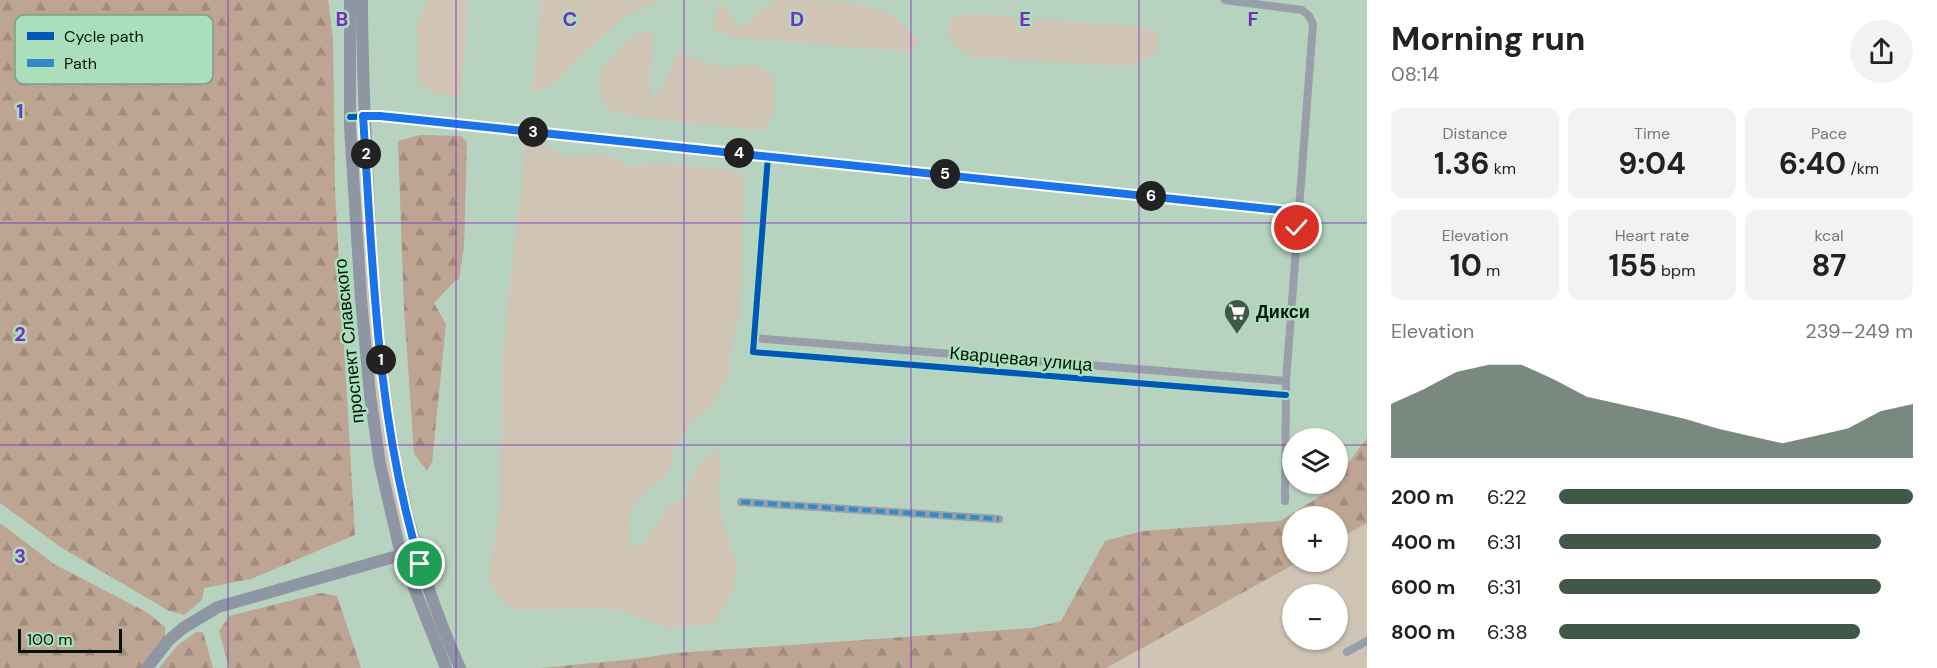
<!DOCTYPE html>
<html lang="en">
<head>
<meta charset="utf-8">
<style>
	:root { --surface:#fff; --page:#f2f2f2; --text:#222; --muted:#767676; --accent:#415849 }
	body { margin:0; font-family:"DM Sans",sans-serif; background:var(--page); color:var(--text); height:100vh; display:flex; flex-direction:column; font-size:22px; white-space:nowrap }
	* { box-sizing:border-box; margin:0 }
	p { font-size:20px; color:var(--muted) }
	.icon { flex:none; width:33px; height:33px; fill:none; stroke:currentColor; stroke-width:2; stroke-linecap:round; stroke-linejoin:round }
	.map { position:relative; flex:1; overflow:hidden }
	.details { display:flex; flex-direction:column; background:var(--surface); width:570px }
	.details>* { flex:none }
	.buttons { position:absolute; left:1282px; top:428px; display:grid; gap:12px }
	.buttons a { display:grid; place-items:center; width:66px; height:66px; border-radius:50%; background:var(--surface); box-shadow:0 2px 4px #0004; font-size:30px }
	.scale { position:absolute; left:18px; bottom:15px; width:104px; box-sizing:border-box; padding-left:6px; border:3px solid #021509; border-top:0; font-size:16px; line-height:21px; white-space:nowrap; color:#021509; -webkit-text-stroke:4px #abdfbb; paint-order:stroke }
	.pin { position:absolute; display:grid; place-items:center; width:51px; height:51px; color:#fff; margin:-26px; border:3px solid #fff; border-radius:50%; box-shadow:0 2px 6px #0007 }
	.km { position:absolute; width:30px; height:30px; margin:-15px; border-radius:50%; background:#222; color:#fff; font-size:16px; line-height:30px; text-align:center }
	.round { display:grid; place-items:center; flex:none; width:63px; height:63px; border-radius:32px; background:var(--page) }
	.head { display:flex; align-items:center; justify-content:space-between; height:102px; padding:0 24px }
	h1 { font-size:33px; font-weight:700; line-height:45px }
	.stats { display:grid; grid-template-columns:repeat(3,1fr); gap:9px; height:102px; padding:6px 24px }
	.stats div { display:grid; align-content:center; border-radius:12px; background:var(--page); text-align:center }
	.stats b { font-size:30px; font-weight:700 }
	.stats small { font-size:16px; font-weight:400 }
	.stats p { font-size:16px }
	.chart { height:168px; padding:12px 24px }
	.chart p { display:flex; justify-content:space-between }
	.chart svg { width:100%; height:108px; margin-top:6px; fill:var(--accent); opacity:.7 }
	ul { padding:0 24px; list-style:none; font-size:20px }
	li { display:grid; grid-template-columns:96px 72px 1fr; align-items:center; height:45px }
	li i { height:15px; border-radius:8px; background:var(--accent) }
	main { display:flex; flex:1; min-height:0 }
	.map>svg:first-child { display:block }
</style>
</head>
<body>
<main>
<div class="map">
<svg width="1367" height="668" viewBox="0 0 1367 668">
	<defs>
		<pattern id="forest-firs" width="22" height="20" patternUnits="userSpaceOnUse" patternTransform="scale(1.5)"><rect width="22" height="20" fill="#bea492"/><path d="M5 1l3.5 6h-7zM16 11l3.5 6h-7z" fill="#a28c7d"/></pattern>
	</defs>
	<rect width="100%" height="100%" fill="#b7d3bf"/>
	<g fill="#d0c4b5" fill-rule="evenodd">
		<polygon points="426,0 467,0 466,45 460,96 438,94 419,85 417,28"/>
		<polygon points="542,0 660,0 622,18 569,68 561,78 549,87 532,93"/>
		<path d="M776,0C812,0 860,0 892,15C898,18 913,35 919,41L911,52L728,36L713,28L719,1L728,10L737,25L750,22L754,15Z"/>
		<polygon points="968,13 1146,28 1158,33 1157,54 1127,66 971,57 956,47 947,35 952,18"/>
		<polygon points="639,32 654,34 650,83 653,100 666,82 676,53 721,67 760,66 774,78 773,116 762,131 643,117 610,111 601,96 599,73 626,41"/>
		<path d="M355,132H360L405,524L400,526C390,483 381,440 375,396C364,308 360,220 355,132Z"/>
		<polygon points="527,136 565,156 603,155 623,161 632,168 651,163 731,170 744,175 740,315 732,342 729,372 714,404 690,422 674,448 671,463 665,478 650,488 633,506 628,524 632,548 645,542 669,505 684,499 690,481 701,461 718,449 721,467 718,496 723,522 737,566 733,592 713,624 667,628 622,611 592,608 519,610 504,603 488,580 500,509 502,356"/>
		<path d="M1367,523V668H1106L1300,561H1338V539ZM1293,594H1338V639H1293Z"/>
	</g>
	<g fill="url(#forest-firs)">
		<polygon points="0,0 328,0 333,39 335,192 355,535 251,579 204,588 202,600 184,615 169,611 62,548 0,503"/>
		<polygon points="420,135 461,136 467,142 464,246 459,280 455,281 434,303 446,324 432,462 427,471 414,454 404,309 398,141"/>
		<polygon points="1367,438 1367,523 1338,539 1338,516 1293,516 1293,561 1300,561 1106,668 540,668 635,659 675,653 1032,628 1061,621 1105,541 1142,531 1280,521 1327,492 1334,483 1338,483 1338,477"/>
		<polygon points="0,523 54,564 148,613 165,627 165,640 141,668 0,668"/>
		<polygon points="321,593 337,596 361,668 229,668 219,631 229,616"/>
		<polygon points="196,632 203,632 213,668 159,668 178,645"/>
	</g>
	<g fill="none" stroke-linecap="round" stroke-linejoin="round">
		<g stroke="#989faa" stroke-width="8">
			<polyline points="1225,0 1302,10 1309,16 1313,24 1286,381 1285,501"/>
			<polyline points="350,117 380,116 1298,212"/>
			<polyline points="768,156 753,352 1286,395"/>
			<polyline points="754,338 1286,381"/>
			<polyline points="741,502 999,519"/>
			<polyline points="1347,652 1367,641"/>
		</g>
		<g stroke="#8e96a3" stroke-width="12">
			<polyline points="350,0 350,127 361,299 370,395 380,464 401,555 446,668"/>
			<path d="M362,0C362,76 366,151 370,227C379,382 395,525 460,668"/>
			<polyline points="147,668 168,641 183,628 218,607 408,553"/>
		</g>
		<polyline stroke="#338bc6" stroke-width="4.5" stroke-dasharray="9 4.5" stroke-linecap="butt" points="741,502 999,519"/>
		<g stroke="#abdfbb" stroke-width="10">
			<g id="cycleway">
				<polyline points="350,117 380,116 1298,212"/>
				<polyline points="768,156 753,352 1286,395"/>
			</g>
		</g>
		<use href="#cycleway" stroke="#0057b8" stroke-width="6"/>
	</g>
	<g fill="none" stroke-linecap="round" stroke-linejoin="round">
		<g stroke="#fff" stroke-width="12">
			<path id="route" d="M420,564C376,418 373,267 363,116H380L1298,212L1297,228"/>
		</g>
		<use href="#route" stroke="#1a73e8" stroke-width="8"/>
	</g>
	<path fill="none" stroke="#7b2cbf" stroke-width="1.5" stroke-opacity="0.55" d="M228,0V668M456,0V668M684,0V668M911,0V668M1139,0V668M0,223H1367M0,445H1293M1338,445H1367"/>
	<defs>
		<g id="supermarket-pin" transform="scale(1.35)"><path d="M0 17L-7.5 6A9.5 9.5 0 1 1 7.5 6Z" fill="#415849" stroke="#abdfbb"/><path d="M-6-5.5h2.5l.6 2H6L4.5 2H-2.5L-4.4-4H-6ZM-1.5 3.2a1.3 1.3 0 1 0 .1 0ZM3 3.2a1.3 1.3 0 1 0 .1 0Z" fill="#fff"/></g>
	</defs>
	<g fill-rule="evenodd">
		<use href="#supermarket-pin" x="1237" y="312"/>
	</g>
	<g text-anchor="middle" stroke-width="5" stroke-linejoin="round" paint-order="stroke">
		<g font-size="18" font-weight="bold" fill="#021509" stroke="#abdfbb" text-anchor="start">
			<text x="1256" y="318">Дикси</text>
		</g>
		<g font-size="18" fill="#021509" stroke="#abdfbb">
			<text transform="translate(349 341) rotate(-96)" y="6">проспект Славского</text>
			<text transform="translate(1021 359) rotate(5)" y="6">Кварцевая улица</text>
		</g>
	</g>
	<rect x="15" y="15" width="198" height="69" rx="9" fill="#abdfbb" stroke="#78a286" stroke-width="1.5"/>
	<rect x="27" y="32" width="27" height="8" fill="#0057b8"/>
	<rect x="27" y="59" width="27" height="8" fill="#338bc6"/>
	<g font-size="16" fill="#021509">
		<text x="64" y="42">Cycle path</text>
		<text x="64" y="69">Path</text>
	</g>
	<g font-size="20" text-anchor="middle" font-weight="bold" fill="#7b2cbf" stroke="#abdfbb" stroke-width="5" stroke-linejoin="round" paint-order="stroke">
		<text x="342" y="26">B</text>
		<text x="570" y="26">C</text>
		<text x="797" y="26">D</text>
		<text x="1025" y="26">E</text>
		<text x="1253" y="26">F</text>
		<text x="20" y="118">1</text>
		<text x="20" y="341">2</text>
		<text x="20" y="563">3</text>
	</g>
</svg>
<div class="buttons">
<a><svg class="icon" aria-label="layers" viewBox="0 0 24 24"><path d="M12 4l9 5-9 5-9-5zM3 14l9 5 9-5"/></svg></a>
<a>+</a>
<a>−</a>
</div>
<div class="scale">100 m</div>
<div class="pin" style="left:420px;top:564px;background:#1e9e55"><svg class="icon" aria-label="arrive" viewBox="0 0 24 24"><path d="M6 21V4h12l-3 4 3 4H6"/></svg></div>
<div class="pin" style="left:1297px;top:228px;background:#d93025"><svg class="icon" aria-label="check" viewBox="0 0 24 24"><path d="M5 12l5 5 9-10"/></svg></div>
<b class="km" style="left:381px;top:360px">1</b>
<b class="km" style="left:366px;top:154px">2</b>
<b class="km" style="left:533px;top:132px">3</b>
<b class="km" style="left:739px;top:153px">4</b>
<b class="km" style="left:945px;top:174px">5</b>
<b class="km" style="left:1151px;top:196px">6</b>
</div>
<section class="details">
<div class="head"><div><h1>Morning run</h1><p>08:14</p></div><a class="round"><svg class="icon" aria-label="share" viewBox="0 0 24 24"><path d="M12 15V3M7 8l5-5 5 5M5 13v7h14v-7"/></svg></a></div>
<div class="stats">
<div><p>Distance</p><b>1.36<small> km</small></b></div>
<div><p>Time</p><b>9:04</b></div>
<div><p>Pace</p><b>6:40<small> /km</small></b></div>
</div>
<div class="stats">
<div><p>Elevation</p><b>10<small> m</small></b></div>
<div><p>Heart rate</p><b>155<small> bpm</small></b></div>
<div><p>kcal</p><b>87</b></div>
</div>
<div class="chart"><p><span>Elevation</span>239–249 m</p>
<svg viewBox="0 0 160 44" preserveAspectRatio="none"><path d="M0 44V22L10 16L20 9L30 6L40 6L50 12L60 19L70 22L80 25L90 28L100 32L110 35L120 38L130 35L140 32L150 25L160 22V44z"/></svg>
</div>
<ul>
<li><b>200 m</b>6:22<i style="width:100%"></i></li>
<li><b>400 m</b>6:31<i style="width:91%"></i></li>
<li><b>600 m</b>6:31<i style="width:91%"></i></li>
<li><b>800 m</b>6:38<i style="width:85%"></i></li>
</ul>
</section>
</main>
</body>
</html>
